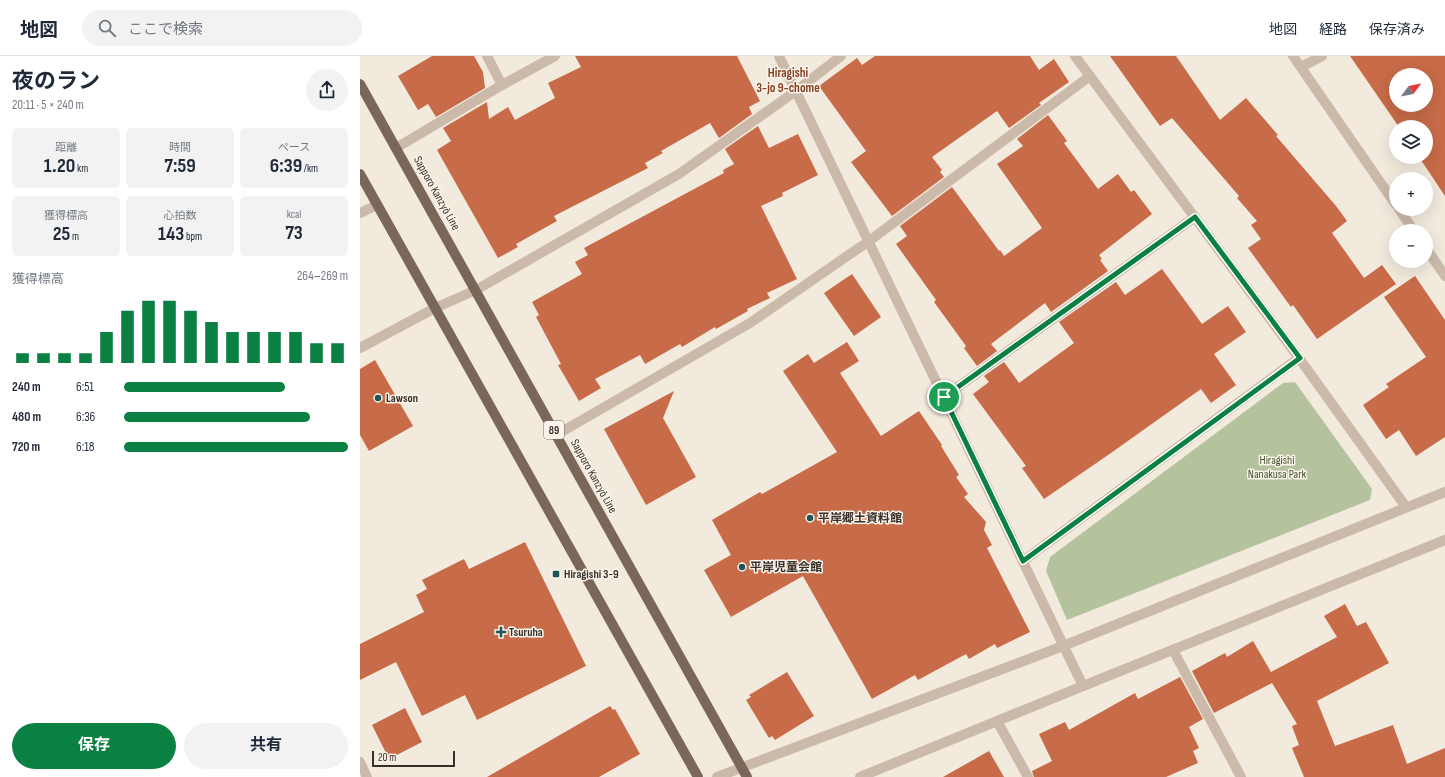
<!DOCTYPE html>
<html lang="ja">
<head>
<meta charset="utf-8">
<style>
	:root { --surface:#fff; --page:#f2f2f3; --text:#1f2937; --muted:#747a83; --line:#e0e1e3; --accent:#0b8043 }
	body { margin:0; font-family:"Sofia Sans Condensed","Noto Sans JP",sans-serif; background:var(--page); color:var(--text); height:100vh; display:flex; flex-direction:column; font-size:15px; white-space:nowrap }
	* { box-sizing:border-box; margin:0 }
	p { font-size:13px; color:var(--muted) }
	.icon { flex:none; width:22px; height:22px; fill:none; stroke:currentColor; stroke-width:2; stroke-linecap:round; stroke-linejoin:round }
	.map { position:relative; flex:1; overflow:hidden }
	.panel { display:flex; flex-direction:column; background:var(--surface); width:360px }
	.panel>* { flex:none }
	.needle { width:26px; rotate:58deg }
	.tools { position:absolute; left:1029px; top:12px; display:grid; gap:8px }
	.tools a { display:grid; place-items:center; width:44px; height:44px; border-radius:50%; background:var(--surface); box-shadow:0 4px 16px #0002; font-size:20px }
	.scale { position:absolute; left:12px; bottom:10px; width:83px; box-sizing:border-box; padding-left:4px; border:2px solid #392f29; border-top:0; font-size:11px; line-height:14px; white-space:nowrap; color:#392f29; -webkit-text-stroke:3px #faf4eb; paint-order:stroke }
	.pin { position:absolute; display:grid; place-items:center; width:34px; height:34px; color:#fff; margin:-17px; border:2px solid #fff; border-radius:50%; box-shadow:0 1px 4px #0007 }
	.round { display:grid; place-items:center; flex:none; width:42px; height:42px; border-radius:21px; background:var(--page) }
	.summary { display:flex; align-items:center; justify-content:space-between; height:68px; padding:0 12px }
	h1 { font-size:22px; font-weight:700; line-height:30px }
	.stats { display:grid; grid-template-columns:repeat(3,1fr); gap:6px; height:68px; padding:4px 12px }
	.stats div { display:grid; align-content:center; border-radius:6px; background:var(--page); text-align:center }
	.stats b { font-size:20px; font-weight:700 }
	.stats small { font-size:11px; font-weight:400 }
	.stats p { font-size:11px }
	.chart { height:112px; padding:8px 12px }
	.chart p { display:flex; justify-content:space-between }
	.chart svg { width:100%; height:72px; margin-top:4px; stroke:var(--accent); stroke-width:6 }
	.primary-button { display:flex; gap:8px; margin-top:auto; padding:8px 12px }
	.primary-button a { flex:1; height:46px; border-radius:24px; background:var(--accent); color:#fff; font-size:16px; font-weight:700; line-height:46px; text-align:center }
	.primary-button a+a { background:var(--page); color:var(--text) }
	ul { padding:0 12px; list-style:none; font-size:13px }
	li { display:grid; grid-template-columns:64px 48px 1fr; align-items:center; height:30px }
	li i { height:10px; border-radius:5px; background:var(--accent) }
	header { display:flex; align-items:center; gap:24px; box-sizing:border-box; height:56px; padding:0 20px; background:var(--surface); border-bottom:1px solid var(--line) }
	header strong { font-size:19px }
	nav { display:flex; gap:22px; margin-inline-start:auto; font-size:14px }
	.search { width:280px; height:36px; background:var(--page); display:flex; align-items:center; gap:10px; box-sizing:border-box; padding:0 14px; border-radius:22px; color:var(--muted); font-size:15px }
	main { display:flex; flex:1; min-height:0 }
	.map>svg:first-child { display:block }
</style>
</head>
<body>
<header>
<strong>地図</strong>
<div class="search"><svg class="icon" aria-label="search" viewBox="0 0 24 24"><circle cx="10" cy="10" r="6"/><path d="M15 15l6 6"/></svg>ここで検索</div>
<nav><a>地図</a><a>経路</a><a>保存済み</a></nav>
</header>
<main>
<section class="panel">
<div class="summary"><div><h1>夜のラン</h1><p>20:11 · 5 × 240 m</p></div><a class="round"><svg class="icon" aria-label="share" viewBox="0 0 24 24"><path d="M12 15V3M7 8l5-5 5 5M5 13v7h14v-7"/></svg></a></div>
<div class="stats">
<div><p>距離</p><b>1.20<small> km</small></b></div>
<div><p>時間</p><b>7:59</b></div>
<div><p>ペース</p><b>6:39<small> /km</small></b></div>
</div>
<div class="stats">
<div><p>獲得標高</p><b>25<small> m</small></b></div>
<div><p>心拍数</p><b>143<small> bpm</small></b></div>
<div><p>kcal</p><b>73</b></div>
</div>
<div class="chart"><p><span>獲得標高</span>264–269 m</p>
<svg viewBox="0 0 160 44" preserveAspectRatio="none"><path d="M5 44V38M15 44V38M25 44V38M35 44V38M45 44V25M55 44V12M65 44V6M75 44V6M85 44V12M95 44V19M105 44V25M115 44V25M125 44V25M135 44V25M145 44V32M155 44V32"/></svg>
</div>
<ul>
<li><b>240 m</b>6:51<i style="width:72%"></i></li>
<li><b>480 m</b>6:36<i style="width:83%"></i></li>
<li><b>720 m</b>6:18<i style="width:100%"></i></li>
</ul>
<div class="primary-button"><a>保存</a><a>共有</a></div>
</section>
<div class="map">
<svg width="1085" height="721" viewBox="0 0 1085 721">
	<rect width="100%" height="100%" fill="#f3eade"/>
	<polygon fill="#b5c29e" points="935,326 1012,433 1010,444 707,564 686,515 690,501 923,327"/>
	<g fill="#c76b48" fill-rule="evenodd">
		<polygon points="72,0 114,0 123,16 125,32 76,61 68,48 58,54 38,20"/>
		<polygon points="215,0 377,0 400,45 389,51 392,58 359,82 350,67 301,95 303,97 285,107 288,112 194,160 197,165 156,188 158,191 138,202 77,94 91,85 83,72 127,46 129,63 148,51 155,64 195,42 188,27 221,11"/>
		<polygon points="515,0 670,0 679,14 694,3 709,26 679,47 681,49 649,72 637,55 572,101 582,114 580,116 584,121 532,160 491,106 506,95 459,30 497,2 502,9"/>
		<polygon points="750,0 816,0 860,64 886,42 918,79 916,80 976,150 987,165 972,177 1004,222 1022,209 1036,228 957,283 933,249 931,251 888,192 901,183 891,169 897,165 877,142 879,140 812,62 800,70"/>
		<path d="M990,0H1085V140L1059,101H1066V71H1039ZM1036,19H1066V49H1036Z"/>
		<polygon points="688,59 707,85 704,87 738,133 758,118 771,136 774,134 792,158 739,199 742,203 740,204 748,215 691,256 685,247 631,288 637,295 617,310 604,292 606,290 574,246 576,244 536,188 547,180 540,170 592,131 639,195 640,194 644,200 682,172 637,108 663,90 657,83"/>
		<polygon points="398,70 409,92 438,78 458,119 422,137 423,140 401,150 437,223 407,237 410,242 387,253 388,255 356,273 355,271 322,291 320,288 285,308 280,299 235,323 241,332 219,345 198,309 201,308 176,261 179,259 172,246 222,218 215,206 228,199 224,192 364,117 363,114 374,108 365,93"/>
		<polygon points="802,213 842,268 868,250 886,276 854,298 876,329 851,347 841,333 751,397 684,443 662,412 666,410 613,338 629,326 624,320 644,306 659,327 714,287 699,266 756,226 765,239"/>
		<polygon points="492,218 521,261 494,280 464,237"/>
		<polygon points="1055,220 1085,264 1085,381 1056,400 1039,374 1026,383 1003,349 1029,331 1026,328 1066,301 1024,241"/>
		<polygon points="487,286 499,305 480,317 521,380 559,355 582,389 581,390 599,419 596,421 608,438 604,441 626,466 624,474 632,489 627,492 670,576 637,592 635,588 609,603 606,598 558,624 555,619 512,643 443,520 371,561 344,514 371,499 352,464 400,436 402,438 477,396 423,315 448,298 454,307"/>
		<polygon points="15,304 53,370 9,395 0,379 0,313"/>
		<polygon points="314,335 303,362 336,421 286,449 244,373"/>
		<polygon points="165,486 226,610 117,664 105,639 62,660 36,606 0,624 0,588 64,556 56,539 67,533 62,524 104,503 109,513"/>
		<polygon points="985,548 997,570 1006,566 1029,607 957,645 975,690 1033,669 1047,708 1085,692 1085,721 944,721 932,692 939,689 932,670 937,668 912,627 854,657 832,615 865,597 867,601 893,585 911,616 977,581 964,560"/>
		<polygon points="427,616 454,660 415,684 412,680 409,682 386,644 391,641 389,639"/>
		<polygon points="820,621 843,663 829,671 839,692 833,695 838,707 806,721 674,721 672,715 692,705 679,678 705,666 709,674 775,637 778,643"/>
		<polygon points="250,650 253,654 255,653 280,698 239,721 127,721"/>
		<polygon points="45,652 62,686 29,703 12,669"/>
		<polygon points="629,695 644,721 583,721"/>
	</g>
	<g fill="none" stroke-linecap="round" stroke-linejoin="round">
		<g stroke="#cbbaaa" stroke-width="10">
			<polyline points="127,0 142,29"/>
			<polyline points="419,0 723,630"/>
			<polyline points="715,0 939,302 1046,451"/>
			<polyline points="933,0 1036,149"/>
			<polyline points="941,11 962,0"/>
			<polyline points="36,92 142,29 195,0"/>
			<polyline points="1039,153 1054,175"/>
			<polyline points="0,157 17,149"/>
			<polyline points="1066,192 1085,220"/>
			<polyline points="0,292 75,252 116,234 319,118 436,35 481,0"/>
			<polyline points="584,341 835,161"/>
			<polyline points="196,379 390,267 509,185 730,20"/>
			<polyline points="663,505 939,302"/>
			<polyline points="813,594 881,721"/>
			<polyline points="637,665 668,721"/>
			<polyline points="0,706 7,721"/>
			<polyline points="357,721 703,590 1085,436"/>
			<polyline points="500,721 723,630 1085,484"/>
		</g>
		<g stroke="#7b665a" stroke-width="10">
			<polyline points="0,28 387,721"/>
			<polyline points="0,118 338,721"/>
		</g>
	</g>
	<g fill="none" stroke-linecap="round" stroke-linejoin="round">
		<g stroke="#fff" stroke-width="8">
			<polygon id="route" points="835,161 940,302 663,505 584,341"/>
		</g>
		<use href="#route" stroke="#0b8043" stroke-width="5"/>
	</g>
	<g fill="#1e555b" stroke="#faf4eb" stroke-width="1.5">
		<circle cx="18" cy="342" r="4"/>
		<circle cx="450" cy="462" r="4"/>
		<circle cx="382" cy="511" r="4"/>
		<rect x="192" y="514" width="8" height="8" rx="2"/>
		<path d="M139 570h4v4h4v4h-4v4h-4v-4h-4v-4h4z"/>
	</g>
	<g text-anchor="middle" stroke-width="3" stroke-linejoin="round" paint-order="stroke">
		<rect fill="#faf4eb" stroke="#736a63" stroke-width="1" x="184" y="365" width="20" height="18" rx="3"/>
		<g font-size="11" font-weight="bold" fill="#392f29">
			<text x="194" y="378">89</text>
		</g>
		<g font-size="12" fill="#392f29" stroke="#faf4eb">
			<text transform="translate(77 137) rotate(61)" y="4">Sapporo Kanzyō Line</text>
			<text transform="translate(234 420) rotate(61)" y="4">Sapporo Kanzyō Line</text>
		</g>
		<g font-size="12" font-weight="bold" fill="#392f29" stroke="#faf4eb" text-anchor="start">
			<text x="26" y="346">Lawson</text>
			<text x="458" y="466">平岸郷土資料館</text>
			<text x="390" y="515">平岸児童会館</text>
			<text x="204" y="522">Hiragishi 3-9</text>
			<text x="149" y="580">Tsuruha</text>
		</g>
		<g font-size="12" fill="#46572d" stroke="#faf4eb">
			<text x="917" y="408">Hiragishi<tspan x="917" dy="14">Nanakusa Park</tspan></text>
		</g>
		<g font-size="13" font-weight="bold" fill="#893d21" stroke="#faf4eb">
			<text x="428" y="21">Hiragishi<tspan x="428" dy="15">3-jo 9-chome</tspan></text>
		</g>
	</g>
</svg>
<div class="tools">
<a><svg class="needle" viewBox="-14 -14 28 28"><path d="M0-13l5 13h-10z" fill="#e53935"/><path d="M0 13l5-13h-10z" fill="#747a83"/></svg></a>
<a><svg class="icon" aria-label="layers" viewBox="0 0 24 24"><path d="M12 4l9 5-9 5-9-5zM3 14l9 5 9-5"/></svg></a>
<a>+</a>
<a>−</a>
</div>
<div class="scale">20 m</div>
<div class="pin" style="left:584px;top:341px;background:#1e9e55"><svg class="icon" aria-label="arrive" viewBox="0 0 24 24"><path d="M6 21V4h12l-3 4 3 4H6"/></svg></div>
</div>
</main>
</body>
</html>
